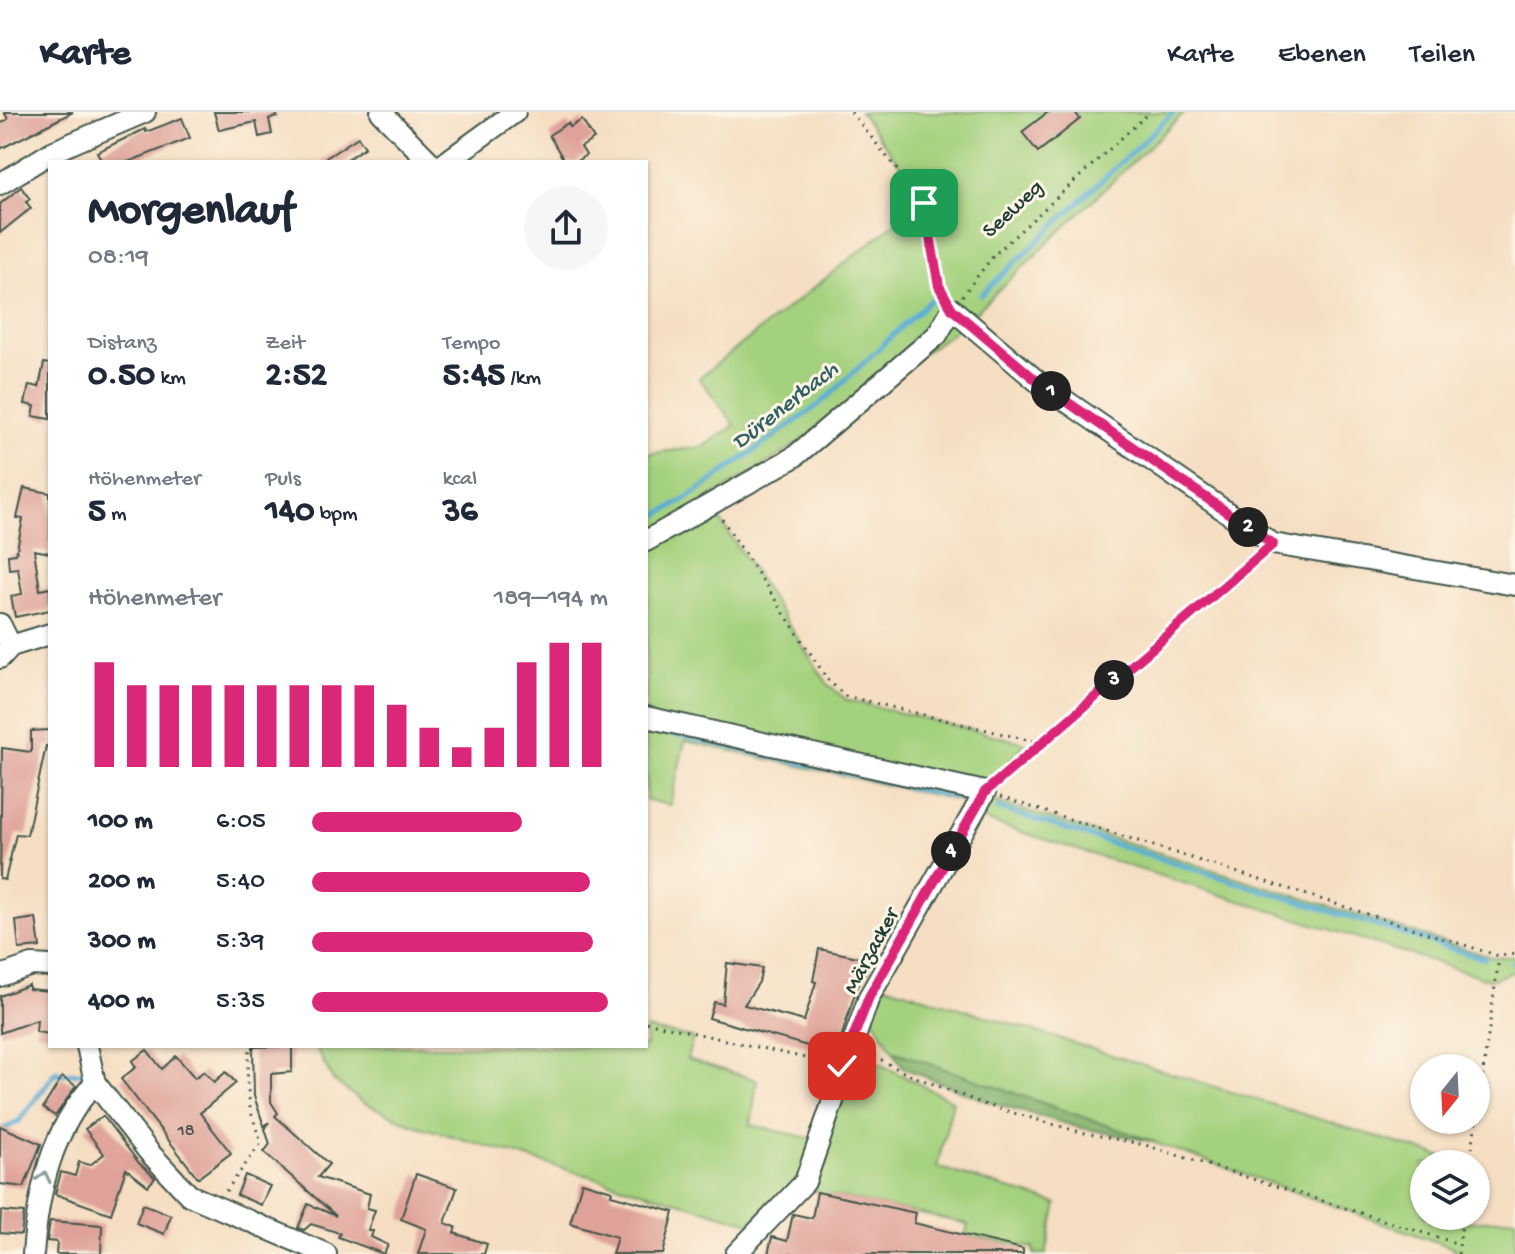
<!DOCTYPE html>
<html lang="de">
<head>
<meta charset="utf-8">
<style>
	:root { --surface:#fff; --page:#f6f6f7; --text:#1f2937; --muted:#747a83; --line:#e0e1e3; --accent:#db2777 }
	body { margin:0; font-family:"Gochi Hand",sans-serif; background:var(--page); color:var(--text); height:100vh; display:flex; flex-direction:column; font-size:30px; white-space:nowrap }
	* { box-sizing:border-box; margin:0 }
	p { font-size:26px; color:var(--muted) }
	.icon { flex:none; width:44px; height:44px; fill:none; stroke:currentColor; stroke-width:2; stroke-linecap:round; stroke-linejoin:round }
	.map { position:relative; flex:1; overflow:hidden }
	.side { position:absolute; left:48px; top:48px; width:600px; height:888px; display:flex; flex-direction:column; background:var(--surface); border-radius:0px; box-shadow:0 2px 6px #0004 }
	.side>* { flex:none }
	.needle { width:52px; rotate:198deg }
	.controls { position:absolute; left:1410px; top:942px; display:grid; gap:16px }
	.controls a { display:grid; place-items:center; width:80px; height:80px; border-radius:50%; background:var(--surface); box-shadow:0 2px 6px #0004; font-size:40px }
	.pin { position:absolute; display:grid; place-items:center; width:68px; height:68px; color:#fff; margin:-34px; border-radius:16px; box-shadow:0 4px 12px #0006 }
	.km { position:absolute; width:40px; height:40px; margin:-20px; border-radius:50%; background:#222; color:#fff; font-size:22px; line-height:40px; text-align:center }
	.round { display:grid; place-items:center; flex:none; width:84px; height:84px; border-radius:42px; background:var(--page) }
	.head { display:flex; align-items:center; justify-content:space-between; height:136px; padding:0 40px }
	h1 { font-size:44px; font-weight:800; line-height:60px }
	.metrics { display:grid; grid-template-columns:repeat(3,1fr); gap:12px; height:136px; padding:8px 40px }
	.metrics div { display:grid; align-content:center }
	.metrics b { font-size:34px; font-weight:800 }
	.metrics small { font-size:22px; font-weight:400 }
	.metrics p { font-size:22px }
	.chart { height:224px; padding:16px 40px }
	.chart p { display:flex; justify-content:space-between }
	.chart svg { width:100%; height:144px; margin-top:8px; stroke:var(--accent); stroke-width:6 }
	ul { padding:0 40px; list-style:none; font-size:26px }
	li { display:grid; grid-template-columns:128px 96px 1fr; align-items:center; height:60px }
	li i { height:20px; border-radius:10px; background:var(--accent) }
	header { display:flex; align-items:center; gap:48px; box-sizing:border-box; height:112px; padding:0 40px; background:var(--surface); border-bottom:2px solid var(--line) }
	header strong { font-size:38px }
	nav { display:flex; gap:44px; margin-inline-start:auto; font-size:28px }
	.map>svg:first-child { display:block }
</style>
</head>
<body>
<header>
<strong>Karte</strong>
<nav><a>Karte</a><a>Ebenen</a><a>Teilen</a></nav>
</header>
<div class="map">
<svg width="1515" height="1142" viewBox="0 0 1515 1142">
	<rect width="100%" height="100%" fill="#fcf5e5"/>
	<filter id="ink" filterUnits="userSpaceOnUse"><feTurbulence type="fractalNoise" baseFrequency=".0125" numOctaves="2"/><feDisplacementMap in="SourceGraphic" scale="16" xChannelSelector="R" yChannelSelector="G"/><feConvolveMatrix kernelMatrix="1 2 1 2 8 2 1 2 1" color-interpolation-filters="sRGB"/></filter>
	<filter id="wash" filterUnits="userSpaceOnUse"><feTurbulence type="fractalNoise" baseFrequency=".006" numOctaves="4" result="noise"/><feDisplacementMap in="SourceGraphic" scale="32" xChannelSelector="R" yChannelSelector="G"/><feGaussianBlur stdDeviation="1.8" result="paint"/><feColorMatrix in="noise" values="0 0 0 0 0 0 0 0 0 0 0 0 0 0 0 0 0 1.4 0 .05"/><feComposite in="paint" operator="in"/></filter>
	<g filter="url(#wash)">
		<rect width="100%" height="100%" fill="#f5dec2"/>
		<g fill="#a4d17e" stroke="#628759" stroke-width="2">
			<polygon points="860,0 1185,0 960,215 784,341 707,388 829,574 847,588 1026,631 978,684 1491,845 1515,845 1515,859 1491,868 964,702 969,691 685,629 670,693 646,688 646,342 703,335 735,313 699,266 926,87"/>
			<polygon points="882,872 1465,1052 1424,1052 1424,1104 1459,1104 1458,1111 1515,1106 1515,1142 1454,1142 1454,1136 893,939 868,898"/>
			<polygon points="646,917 693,926 687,947 757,968 751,1013 826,1030 854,939 953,989 937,1055 1057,1092 1046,1142 1034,1142 1034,1136 965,1124 968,1112 802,1077 768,1116 414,1013 362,990 333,968 315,934 646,934"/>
		</g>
		<polygon fill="#83b36d" stroke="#517850" stroke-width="2" points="893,939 1155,1030 1077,1015 984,988 903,956"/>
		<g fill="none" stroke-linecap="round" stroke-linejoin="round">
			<g stroke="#58add4" stroke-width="5">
				<polyline points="981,183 1174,0"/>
				<polyline points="646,409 685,388 820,292 931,187"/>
				<polyline points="646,616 962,687"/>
				<polyline points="998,696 1485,847"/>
				<polyline points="1512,851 1515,851"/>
				<polyline points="53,962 80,961"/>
				<polyline points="0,1019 19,1009 57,959"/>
			</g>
		</g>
		<g id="blocks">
			<g fill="#dfa299">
				<polygon points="4,0 73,0 0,37 0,12 8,7"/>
				<polygon points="214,0 276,0 277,5 269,7 272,22 259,25 256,10 219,18"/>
				<polygon points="1048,0 1075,0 1080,7 1038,40 1022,20"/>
				<polygon points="182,6 190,26 128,50 102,50 97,40 145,17 146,20"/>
				<polygon points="582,8 594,27 581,35 586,43 575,50 565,50 549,23 568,11 570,15"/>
				<polygon points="358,25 365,35 343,50 320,50"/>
				<polygon points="21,75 30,87 26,90 31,96 0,121 0,92"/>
				<polygon points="44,251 50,252 50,307 33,304 35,294 25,292 29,273 39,275"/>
				<polygon points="24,376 50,381 50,441 34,438 40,478 50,476 50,498 15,505 11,484 22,482 18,456 9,457 8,443 16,442 23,407 17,406"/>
				<polygon points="50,618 50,634 46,634 27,723 16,722 5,768 0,767 2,636 31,640 31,619"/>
				<polygon points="36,806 40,835 19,837 16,809"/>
				<polygon points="819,837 872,848 856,878 836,942 709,906 714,890 723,892 727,851 762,856 759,870 744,893 804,909 816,870 813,869"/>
				<polygon points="29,873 29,877 50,879 50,922 36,920 37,908 0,921 0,884"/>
				<polygon points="292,934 292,960 271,962 271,990 278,1001 275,1004 329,1052 318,1065 370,1082 367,1096 375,1098 368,1118 373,1119 371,1125 388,1133 384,1142 338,1125 340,1121 311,1112 304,1118 298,1116 308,1092 336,1104 264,1040 270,1032 265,1017 269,1010 264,1014 254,984 253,935"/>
				<polygon points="147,938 162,957 176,944 195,966 204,959 214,970 226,960 236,971 200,1001 231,1041 198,1066 121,967 136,955 132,949"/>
				<polygon points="62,965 76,974 55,1004 43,996"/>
				<polygon points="103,1004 139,1051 155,1066 148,1074 126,1057 111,1102 55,1082 61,1060 75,1064 79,1050 90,1053 104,1042 85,1017"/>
				<polygon points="0,1014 41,1032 24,1075 0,1072"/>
				<polygon points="416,1062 457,1076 445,1111 456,1115 454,1121 487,1132 484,1142 418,1142 426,1117 401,1107"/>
				<polygon points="245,1063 270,1074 261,1093 237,1083"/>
				<polygon points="582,1070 612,1079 611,1083 674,1100 663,1142 612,1142 617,1125 570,1111"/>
				<polygon points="817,1080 916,1101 914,1111 1023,1137 1023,1142 768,1142 772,1125 787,1129 793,1102 812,1106"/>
				<polygon points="143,1092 171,1103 164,1122 136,1111"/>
				<polygon points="1,1099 24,1101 21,1123 0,1121"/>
				<polygon points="50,1109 102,1113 101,1142 56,1142 57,1130 47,1129"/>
			</g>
		</g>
	</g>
	<g filter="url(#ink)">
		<use href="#blocks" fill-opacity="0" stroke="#3f5549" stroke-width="2"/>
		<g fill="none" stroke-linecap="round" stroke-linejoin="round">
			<g stroke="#3f5549" stroke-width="24">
				<g id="street">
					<polyline points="381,0 430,50"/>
					<polyline points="446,50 515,0"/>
					<polyline points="0,72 52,40 145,0"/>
					<polyline points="646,429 794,345 937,223 952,197 1037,269 1273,432 1515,473"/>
					<polyline points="0,512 11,534"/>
					<polyline points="0,546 11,534 50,522"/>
					<polyline points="646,605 985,680 869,885 805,1070 736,1142"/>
					<polyline points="0,864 32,853 50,854"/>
					<polyline points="87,934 95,971 149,1040 189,1083 326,1142"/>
					<path d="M33,1142C38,1080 51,1018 95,971"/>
				</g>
			</g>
			<g stroke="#3f5549" stroke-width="3" stroke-dasharray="2 6" stroke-linecap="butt">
				<polyline points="851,0 924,91 939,174 944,183"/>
				<polyline points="962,184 994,143 1150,0"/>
				<polyline points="722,407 828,568 845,584 1041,631"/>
				<polyline points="997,669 1258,445"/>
				<polyline points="1000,685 1499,844 1515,842"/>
				<polyline points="646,910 827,951"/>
				<polyline points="867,940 903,960 986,993 1080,1020 1145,1033 1459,1132"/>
				<polyline points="1470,1052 1499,846"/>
				<polyline points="226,1079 261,1031 250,997 247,968 250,934"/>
				<polyline points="1458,1142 1463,1104"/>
			</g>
			<use href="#street" stroke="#fff" stroke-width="20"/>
		</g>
		<defs><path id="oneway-chevron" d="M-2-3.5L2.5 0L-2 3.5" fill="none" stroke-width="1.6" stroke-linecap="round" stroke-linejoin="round" transform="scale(2)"/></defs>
		<use stroke="#8f9e9a" href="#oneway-chevron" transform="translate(44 1065) rotate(-77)"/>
	</g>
	<g fill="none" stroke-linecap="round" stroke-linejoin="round" filter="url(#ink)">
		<g stroke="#fff" stroke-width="16">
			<polyline id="route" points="842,954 869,885 985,680 1273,432 1037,269 952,197 939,174 924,91"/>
		</g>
		<use href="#route" stroke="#db2777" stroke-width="10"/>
	</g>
	<g text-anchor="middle" stroke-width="6" stroke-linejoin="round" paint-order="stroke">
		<g font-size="18" fill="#4f564d">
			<text x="186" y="1023">18</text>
		</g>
		<g font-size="22" fill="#1f3d34" stroke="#fcf5e5">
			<text transform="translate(1011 95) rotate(-43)" y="8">Seeweg</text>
			<text transform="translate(869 838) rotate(-62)" y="8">Märzacker</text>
		</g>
		<g font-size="24" font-style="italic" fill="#305f64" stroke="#fcf5e5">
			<text transform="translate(784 292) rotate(-38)" y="8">Dürenerbach</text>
		</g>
	</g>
</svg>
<div class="controls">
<a><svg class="needle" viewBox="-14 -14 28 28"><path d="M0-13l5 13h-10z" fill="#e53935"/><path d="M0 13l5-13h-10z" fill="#747a83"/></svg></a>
<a><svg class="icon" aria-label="layers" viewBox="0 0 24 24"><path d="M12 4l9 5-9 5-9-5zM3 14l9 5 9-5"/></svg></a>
</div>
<div class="pin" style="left:924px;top:91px;background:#1e9e55"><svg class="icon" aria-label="arrive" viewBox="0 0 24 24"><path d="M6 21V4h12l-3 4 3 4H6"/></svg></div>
<div class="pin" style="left:842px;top:954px;background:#d93025"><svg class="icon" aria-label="check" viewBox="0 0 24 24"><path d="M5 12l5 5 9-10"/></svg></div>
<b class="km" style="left:1051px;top:279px">1</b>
<b class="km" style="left:1248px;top:415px">2</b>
<b class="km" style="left:1114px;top:568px">3</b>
<b class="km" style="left:951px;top:739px">4</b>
<section class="side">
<div class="head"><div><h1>Morgenlauf</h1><p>08:19</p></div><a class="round"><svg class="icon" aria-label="share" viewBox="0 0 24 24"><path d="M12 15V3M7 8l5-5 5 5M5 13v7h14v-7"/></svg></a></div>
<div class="metrics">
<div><p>Distanz</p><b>0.50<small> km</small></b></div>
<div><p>Zeit</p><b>2:52</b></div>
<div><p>Tempo</p><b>5:45<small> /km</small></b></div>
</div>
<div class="metrics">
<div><p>Höhenmeter</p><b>5<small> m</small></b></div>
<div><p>Puls</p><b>140<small> bpm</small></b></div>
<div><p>kcal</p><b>36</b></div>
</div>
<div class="chart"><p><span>Höhenmeter</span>189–194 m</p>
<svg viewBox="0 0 160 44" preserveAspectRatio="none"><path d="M5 44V12M15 44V19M25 44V19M35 44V19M45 44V19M55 44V19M65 44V19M75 44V19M85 44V19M95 44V25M105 44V32M115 44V38M125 44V32M135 44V12M145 44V6M155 44V6"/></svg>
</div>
<ul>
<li><b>100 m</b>6:05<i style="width:71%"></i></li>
<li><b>200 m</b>5:40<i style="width:94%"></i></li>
<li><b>300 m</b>5:39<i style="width:95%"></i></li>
<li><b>400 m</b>5:35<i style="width:100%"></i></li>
</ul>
</section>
</div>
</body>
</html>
